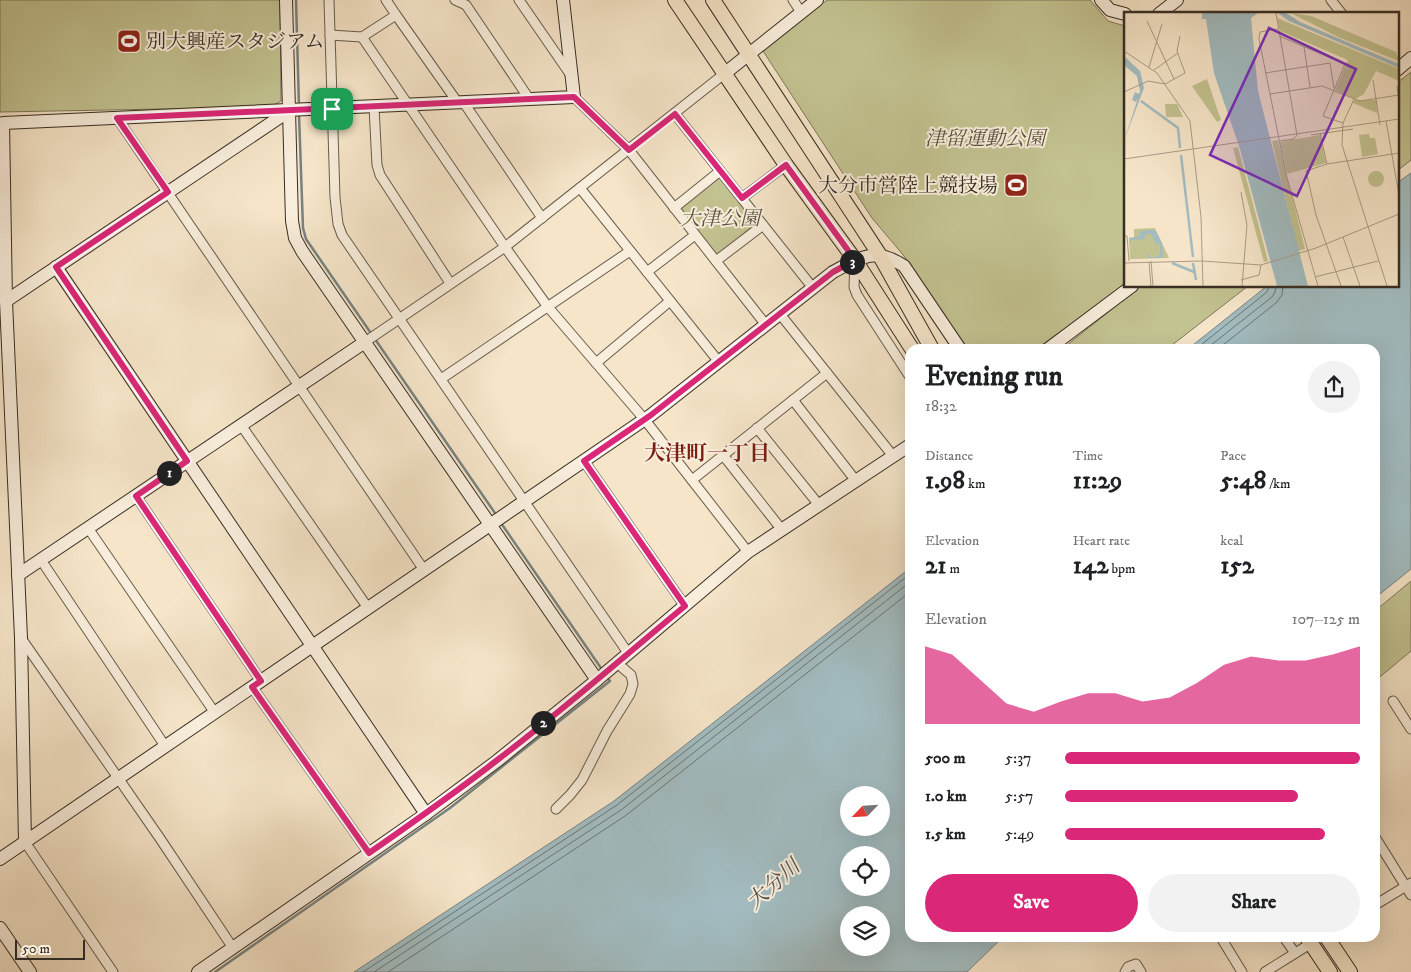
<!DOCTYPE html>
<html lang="en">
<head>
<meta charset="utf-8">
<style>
	:root { --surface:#fff; --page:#f2f2f2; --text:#202124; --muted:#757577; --accent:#db2777 }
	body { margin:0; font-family:"IM FELL DW Pica","Noto Serif JP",serif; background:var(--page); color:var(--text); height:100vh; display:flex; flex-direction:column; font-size:19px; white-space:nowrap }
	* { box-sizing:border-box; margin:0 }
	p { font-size:16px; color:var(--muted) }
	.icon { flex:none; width:28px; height:28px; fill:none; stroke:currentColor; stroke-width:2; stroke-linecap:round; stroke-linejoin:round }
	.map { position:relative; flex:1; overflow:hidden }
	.sheet { position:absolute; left:905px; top:344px; width:475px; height:598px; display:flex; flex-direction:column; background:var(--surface); border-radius:15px; box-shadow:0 5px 20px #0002 }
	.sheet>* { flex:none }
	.needle { width:32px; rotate:245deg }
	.tools { position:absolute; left:840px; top:786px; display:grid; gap:10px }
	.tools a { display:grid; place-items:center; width:50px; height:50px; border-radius:50%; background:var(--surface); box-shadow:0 5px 20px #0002; font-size:25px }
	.scale { position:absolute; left:15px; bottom:12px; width:70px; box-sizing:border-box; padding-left:5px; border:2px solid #372e23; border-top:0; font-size:14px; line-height:18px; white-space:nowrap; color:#372e23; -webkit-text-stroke:4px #f9eedc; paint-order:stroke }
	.pin { position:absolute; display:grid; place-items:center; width:42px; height:42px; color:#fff; margin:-21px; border-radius:10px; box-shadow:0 2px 8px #0006 }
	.km { position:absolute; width:25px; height:25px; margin:-12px; border-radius:50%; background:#222; color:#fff; font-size:14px; line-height:25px; text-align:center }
	.round { display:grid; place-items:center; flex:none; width:52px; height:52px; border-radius:26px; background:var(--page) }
	.overview { display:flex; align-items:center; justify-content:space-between; height:85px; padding:0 20px }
	h1 { font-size:28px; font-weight:700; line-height:38px }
	.metrics { display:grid; grid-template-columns:repeat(3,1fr); gap:8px; height:85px; padding:5px 20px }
	.metrics div { display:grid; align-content:center }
	.metrics b { font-size:25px; font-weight:700 }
	.metrics small { font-size:14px; font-weight:400 }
	.metrics p { font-size:14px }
	.chart { height:140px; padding:10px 20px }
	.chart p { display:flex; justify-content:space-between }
	.chart svg { width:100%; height:90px; margin-top:5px; fill:var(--accent); opacity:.7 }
	.primary-button { display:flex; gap:10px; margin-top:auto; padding:10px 20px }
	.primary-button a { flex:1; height:58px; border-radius:30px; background:var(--accent); color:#fff; font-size:20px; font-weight:700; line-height:58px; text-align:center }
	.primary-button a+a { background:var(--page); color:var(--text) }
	ul { padding:0 20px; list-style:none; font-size:16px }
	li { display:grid; grid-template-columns:80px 60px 1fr; align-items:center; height:38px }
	li i { height:12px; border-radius:6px; background:var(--accent) }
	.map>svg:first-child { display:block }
</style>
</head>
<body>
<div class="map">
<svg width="1411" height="972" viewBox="0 0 1411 972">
	<rect width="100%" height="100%" fill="#f6e5c9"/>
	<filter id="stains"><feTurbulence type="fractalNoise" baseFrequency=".004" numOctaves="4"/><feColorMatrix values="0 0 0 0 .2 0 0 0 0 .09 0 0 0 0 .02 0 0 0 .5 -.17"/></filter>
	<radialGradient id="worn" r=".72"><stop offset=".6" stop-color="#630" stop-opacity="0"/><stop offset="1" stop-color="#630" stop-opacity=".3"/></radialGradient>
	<g fill="#c3c291" stroke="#7d785a">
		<polygon points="0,0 280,0 281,101 270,107 0,112"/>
		<polygon points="827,0 1090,0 1108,21 1125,26 1125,285 1036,349 966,349 904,256 872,218 763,51"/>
		<polygon points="1411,72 1411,160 1397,171 1397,83"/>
		<polygon points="718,178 722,178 756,221 755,224 718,255 714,254 681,211 681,207"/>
		<polygon points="1141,286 1248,286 1167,349 1062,349"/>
		<polygon points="1411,581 1411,651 1375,681 1375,611"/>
	</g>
	<g fill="#a2bcc1" stroke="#778382" fill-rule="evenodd">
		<polygon points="1411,173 1411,569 1375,598 1375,349 1188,349 1267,286 1397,286 1397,183"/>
		<path d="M910,568V936H1004L967,972H354L614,801ZM849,795H881V828H849ZM849,855H881V888H849ZM849,915H881V948H849Z"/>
	</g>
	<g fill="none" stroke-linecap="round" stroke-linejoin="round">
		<g stroke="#6c7572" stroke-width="1">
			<polyline points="1196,349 1267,292 1269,286"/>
			<polyline points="1206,349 1272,297 1275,292 1276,286"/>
			<polyline points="1218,349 1276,303 1282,295 1283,286"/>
			<polyline points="363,972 617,805 910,574"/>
			<polyline points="374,972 621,810 910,582"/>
			<polyline points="388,972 625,816 910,592"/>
		</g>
		<g stroke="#778382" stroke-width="2.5">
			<polyline points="296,0 299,106"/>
			<polyline points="299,114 303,228 306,239 497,516"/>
			<polyline points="501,523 603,671"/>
			<polyline points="215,972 450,808 610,681 607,678"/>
		</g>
		<g stroke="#675c4c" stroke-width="11">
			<g id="street">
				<polyline points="329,0 335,197 338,224 342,235 628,653"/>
				<polyline points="386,0 396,15"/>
				<polyline points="455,0 466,5 530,100"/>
				<polyline points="519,0 570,74"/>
				<polyline points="793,0 801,12"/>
				<polyline points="1331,0 1342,14"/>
				<polyline points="330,35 362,37 396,15 458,103"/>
				<polyline points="362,37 505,247 548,307 645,420 748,552"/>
				<polyline points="574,97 629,150 766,325"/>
				<polyline points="464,103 542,218"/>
				<polyline points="374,107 377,165 380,175 450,283"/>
				<polyline points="675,114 813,288"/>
				<polyline points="117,118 424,570"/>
				<polyline points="580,188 719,362"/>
				<polyline points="742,198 786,165"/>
				<polyline points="674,208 720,171"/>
				<polyline points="716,261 763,225"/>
				<polyline points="855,261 854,287 857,295 910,377"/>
				<polyline points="647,272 695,235"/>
				<polyline points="780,314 893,456"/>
				<polyline points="365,342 505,247 724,74"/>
				<polyline points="596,363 670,301"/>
				<polyline points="441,379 630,251"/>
				<polyline points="793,400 856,481"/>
				<polyline points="241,425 368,608"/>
				<polyline points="757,428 819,505"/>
				<polyline points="723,455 782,530"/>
				<polyline points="584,461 685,606"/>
				<polyline points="692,480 827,373"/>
				<polyline points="136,496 261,681"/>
				<polyline points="88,528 215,713"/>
				<polyline points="41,560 165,746"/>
				<polyline points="21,638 159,837 233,948"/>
				<polyline points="252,687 369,853"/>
				<polyline points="1393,701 1411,729"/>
				<polyline points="556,809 570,795 582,780 607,731 630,694 633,684 631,675 617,663"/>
				<polyline points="1375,837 1411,895"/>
				<polyline points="25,842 113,972"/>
				<polyline points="1375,905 1411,883"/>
				<polyline points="1220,936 1242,972"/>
				<polyline points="1283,936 1295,953"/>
				<polyline points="1125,972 1128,967 1136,964 1141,972"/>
				<polyline points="1265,972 1310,944"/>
			</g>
		</g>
		<g stroke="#372e23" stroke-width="14">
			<g id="secondary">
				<polyline points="286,0 292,221 295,238 302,251 597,680"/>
				<polyline points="1101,0 1110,10 1125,14"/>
				<polyline points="1159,14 1177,0"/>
				<polyline points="1397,70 1411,58"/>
				<polyline points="724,74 817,0"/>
				<polyline points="56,267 426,814"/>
				<polyline points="6,301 289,111"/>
				<polyline points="1048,349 1132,286"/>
				<polyline points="18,575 365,342"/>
				<polyline points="25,842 21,638 6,301 3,123 574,97 563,0"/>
				<path d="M0,859L651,415L833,272C861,257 874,247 904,266L960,349"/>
				<polyline points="0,928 30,972"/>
				<polyline points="198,972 426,814 497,761 597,680 748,552 910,445"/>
			</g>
		</g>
		<g stroke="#372e23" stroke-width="16">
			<g id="primary">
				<polyline points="675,0 786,165 855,260 912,349"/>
				<polyline points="713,0 879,254 932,349"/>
				<polyline points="1306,936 1330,972"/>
				<polyline points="1326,936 1350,972"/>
			</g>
		</g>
		<use href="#street" stroke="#f9eedc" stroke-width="9"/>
		<use href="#secondary" stroke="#f9eedc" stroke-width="12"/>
		<use href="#primary" stroke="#f6e5c9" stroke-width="14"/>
	</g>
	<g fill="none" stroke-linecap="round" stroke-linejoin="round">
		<g stroke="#fff" stroke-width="10">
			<path id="route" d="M574,97L629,150L675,114L742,198L786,165L855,260L833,272L651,415L584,461L685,606C622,658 561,712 496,761C455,793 412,823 369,853L252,687L261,681L136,496L187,461L56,267L168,192L117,118Z"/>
		</g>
		<use href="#route" stroke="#db2777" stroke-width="6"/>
	</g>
	<defs>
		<g id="stadium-square" transform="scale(1.25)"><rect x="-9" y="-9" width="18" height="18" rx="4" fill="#8f2418" stroke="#f9eedc"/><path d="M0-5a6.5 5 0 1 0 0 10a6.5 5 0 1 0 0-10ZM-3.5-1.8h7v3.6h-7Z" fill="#fff"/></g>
	</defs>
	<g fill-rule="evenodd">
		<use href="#stadium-square" x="129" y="41"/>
		<use href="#stadium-square" x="1016" y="185"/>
	</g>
	<g text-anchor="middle" stroke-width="4" stroke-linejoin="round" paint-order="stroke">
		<g font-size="20" fill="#372e23" stroke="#f9eedc" text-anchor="start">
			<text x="146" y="48">別大興産スタジアム</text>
			<text x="998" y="192" text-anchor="end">大分市営陸上競技場</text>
		</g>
		<g font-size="20" font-style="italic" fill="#5a533e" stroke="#f9eedc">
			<text x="985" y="145">津留運動公園</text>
			<text x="720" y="225">大津公園</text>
		</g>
		<g font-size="21" font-weight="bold" fill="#7a1f14" stroke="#f9eedc">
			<text x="707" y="460">大津町一丁目</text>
		</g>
		<g font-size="21" font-style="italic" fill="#52524a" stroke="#f9eedc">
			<text transform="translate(773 884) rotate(-42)" y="7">大分川</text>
		</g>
	</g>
	<g transform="translate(1124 12)">
		<rect width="275" height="275" fill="#f6e5c9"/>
		<path d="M167,1L187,4L272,40L275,49L214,25ZM153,6L275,57V69L252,59L240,82L231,87L211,78L224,48L156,19ZM83,67L97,108L93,110L68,74ZM230,88H252L253,101L229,91ZM41,92H53L59,105H42ZM245,122L246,126H251L254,142L238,145L235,123ZM196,123L202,151L163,162L156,130ZM154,128L181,237L174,239L148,129ZM114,135L144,249L140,250L109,136ZM244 167a8 8 0 1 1 16 0a8 8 0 1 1-16 0ZM31,216L45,246L6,247L5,226L10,225V217Z" fill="#c3c291"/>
		<path d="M78,1H134L127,6L134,79L184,274H153L116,137L90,61L82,7H78ZM154,1H162L176,10L275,52V56L165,9ZM0,44L16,59L20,76L0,129L14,86L12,90L8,88L11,80L15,82L16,79L13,64L0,53ZM31,218L38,231L39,246H24V241L26,245H34L36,241V231L32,232L27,222H21V227L7,228L5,232V226L14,225L17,219Z" fill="#a2bcc1"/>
		<path fill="none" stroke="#a2bcc1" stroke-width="2.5" d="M17,89L54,116L56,136M57,143L69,245M48,251L70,260M69,251L72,268"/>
		<path fill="none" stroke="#aa9c87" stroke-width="1" d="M152,1L173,123L170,127L155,129M23,9L50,67M154,17L136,20L135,27L162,162L194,274M155,24L221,52L199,104L219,111M180,35L186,75M0,39L33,61L66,109L77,205L79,274M206,51L210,76M25,55L38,12M30,58L54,41M141,61L206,51M249,68L256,113M273,74L275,90M0,80L24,69L41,72L61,61L53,39L56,24M146,82L198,74L236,89L275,83M230,87L219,111L218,133L263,274M262,109L275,183M196,121L203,152M187,123L229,117M0,147L275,107M117,180L123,213L118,274M0,224H3L5,249M219,225L236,274M27,249L29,274M25,250L27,274M0,251L78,249L137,253L192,236L275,202M191,265L254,249M117,268L135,263L137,253M217,274L192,203L182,159L203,152L275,141"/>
		<path fill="#7b2cbf" fill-opacity="0.15" stroke="#7b2cbf" stroke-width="2.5" d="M145,16L232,57L173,184L86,143Z"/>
		<rect width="275" height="275" fill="none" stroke="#372e23" stroke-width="2.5"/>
	</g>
	<rect width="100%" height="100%" filter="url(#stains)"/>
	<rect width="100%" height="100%" fill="url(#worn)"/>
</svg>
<div class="tools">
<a><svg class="needle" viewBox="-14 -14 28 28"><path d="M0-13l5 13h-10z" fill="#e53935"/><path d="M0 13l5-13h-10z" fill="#757577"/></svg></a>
<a><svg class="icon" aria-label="locate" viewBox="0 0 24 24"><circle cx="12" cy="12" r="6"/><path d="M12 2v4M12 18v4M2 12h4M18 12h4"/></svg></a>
<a><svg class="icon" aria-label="layers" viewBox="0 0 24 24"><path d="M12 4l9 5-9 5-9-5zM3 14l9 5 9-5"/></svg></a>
</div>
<div class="scale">50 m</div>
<div class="pin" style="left:332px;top:109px;background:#1e9e55"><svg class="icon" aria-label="arrive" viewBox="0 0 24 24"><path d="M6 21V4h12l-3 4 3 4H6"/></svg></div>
<b class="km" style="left:169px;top:473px">1</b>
<b class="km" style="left:543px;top:723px">2</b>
<b class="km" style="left:852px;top:262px">3</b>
<section class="sheet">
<div class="overview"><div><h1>Evening run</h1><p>18:32</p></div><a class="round"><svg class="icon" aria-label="share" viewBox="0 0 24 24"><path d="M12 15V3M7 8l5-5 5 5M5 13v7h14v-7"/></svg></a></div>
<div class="metrics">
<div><p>Distance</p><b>1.98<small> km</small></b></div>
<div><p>Time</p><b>11:29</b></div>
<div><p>Pace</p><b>5:48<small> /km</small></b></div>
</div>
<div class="metrics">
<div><p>Elevation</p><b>21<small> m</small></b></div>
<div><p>Heart rate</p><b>142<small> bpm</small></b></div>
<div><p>kcal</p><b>152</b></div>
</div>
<div class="chart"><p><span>Elevation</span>107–125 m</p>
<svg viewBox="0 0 160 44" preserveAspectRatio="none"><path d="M0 44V6L10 10L20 22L30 34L40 38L50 33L60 29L70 29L80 33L90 31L100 24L110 15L120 11L130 13L140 13L150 10L160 6V44z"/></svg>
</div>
<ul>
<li><b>500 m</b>5:37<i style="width:100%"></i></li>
<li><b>1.0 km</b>5:57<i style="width:79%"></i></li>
<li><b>1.5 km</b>5:49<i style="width:88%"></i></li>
</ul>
<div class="primary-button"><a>Save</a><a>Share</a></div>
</section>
</div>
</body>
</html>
